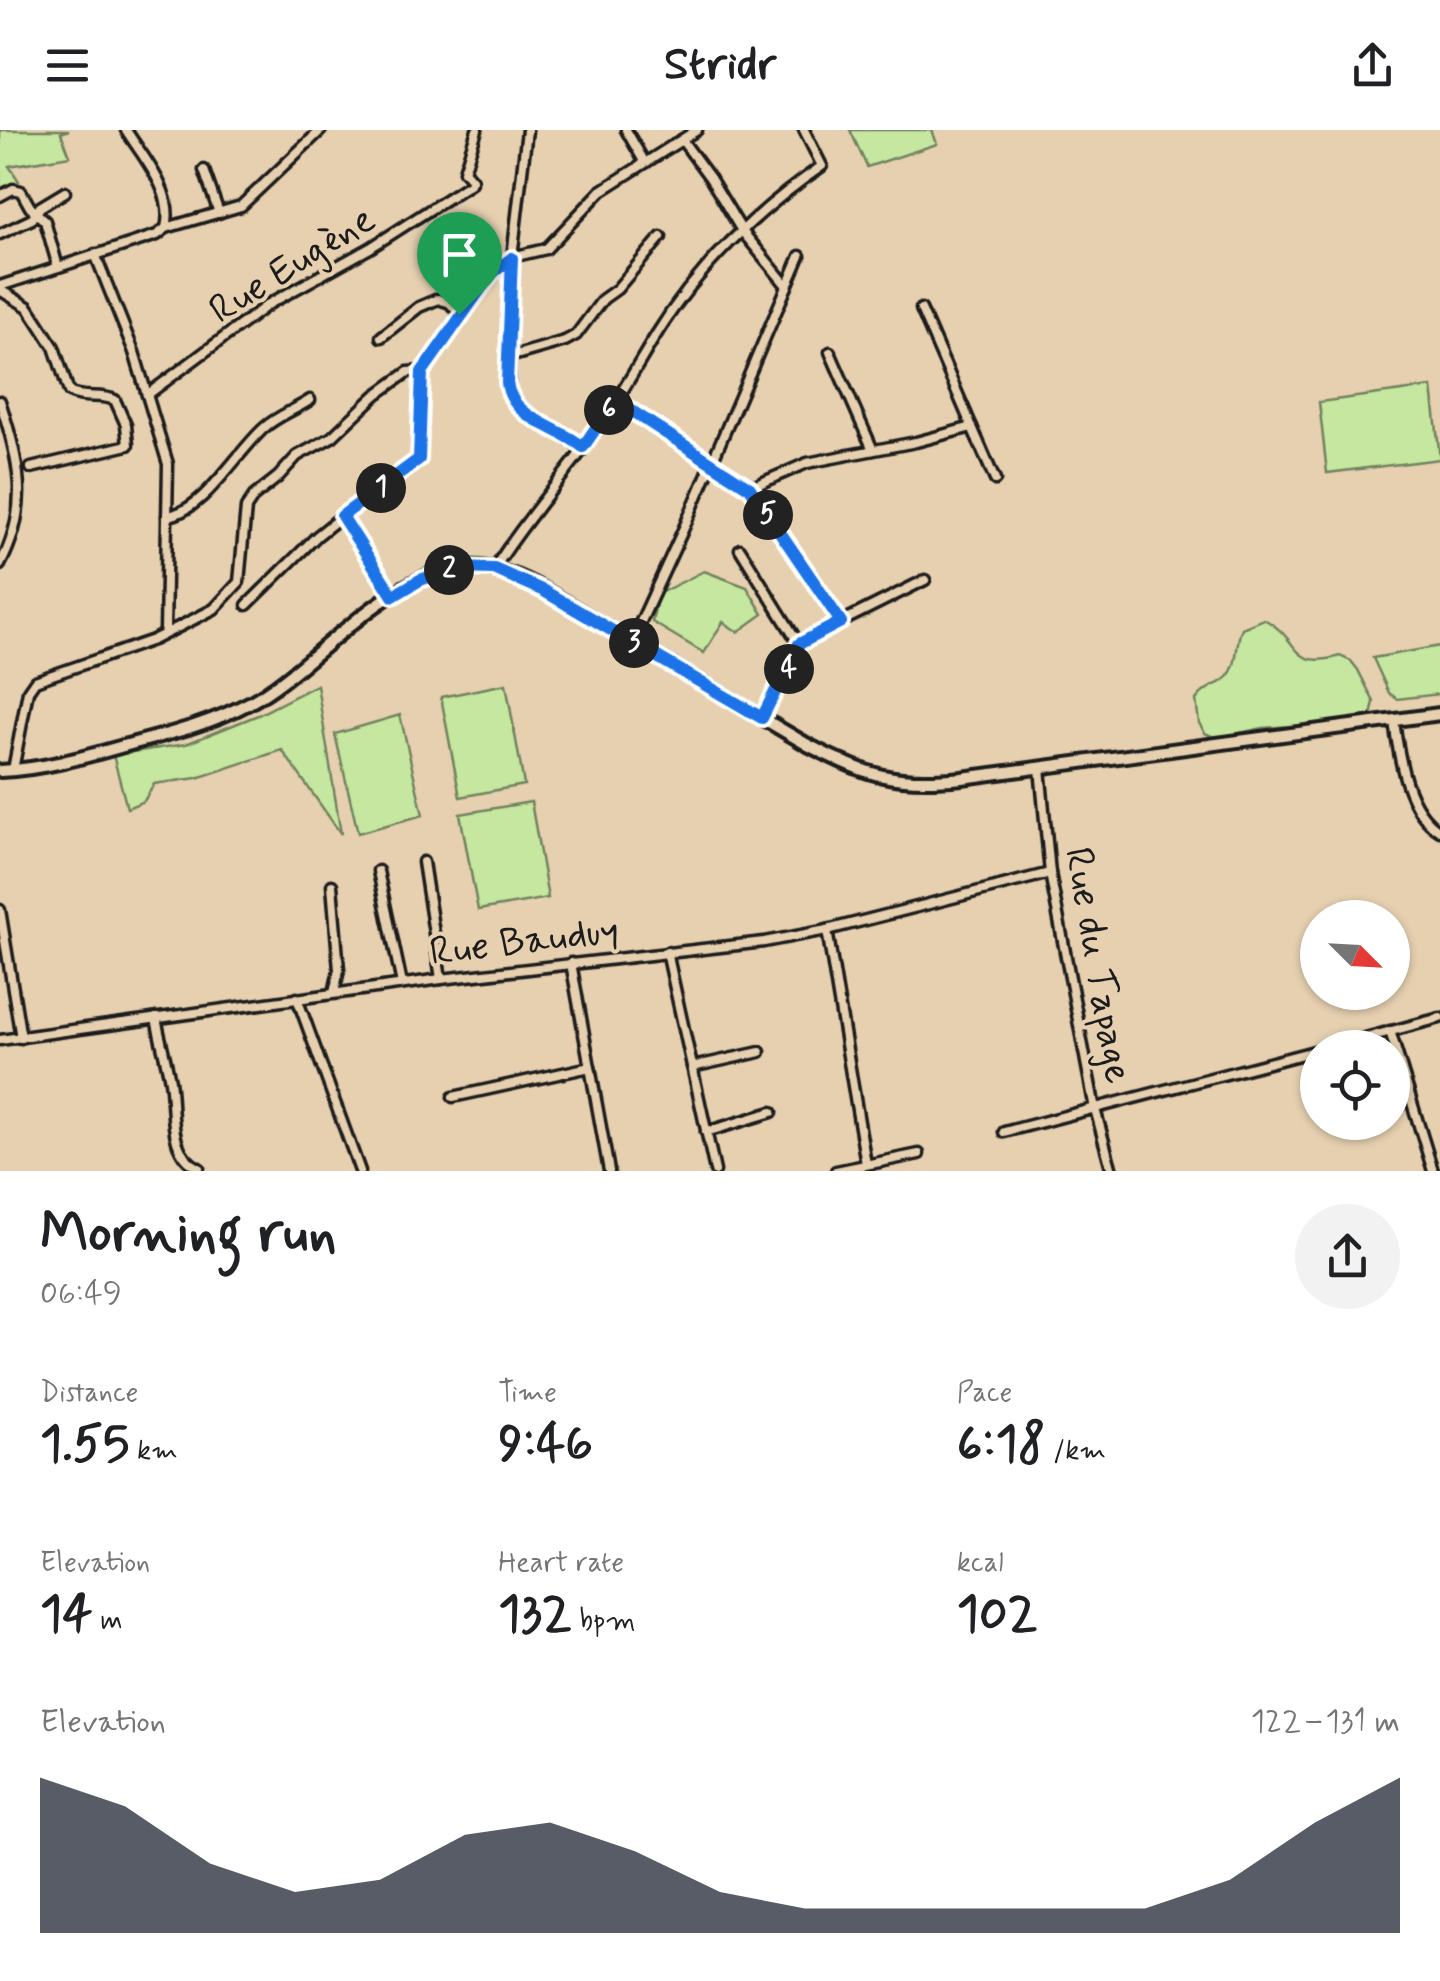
<!DOCTYPE html>
<html lang="en">
<head>
<meta charset="utf-8">
<style>
	:root { --surface:#fff; --page:#f2f2f2; --text:#202124; --muted:#757577; --accent:#111827 }
	body { margin:0; font-family:Mynerve,sans-serif; background:var(--page); color:var(--text); height:100vh; display:flex; flex-direction:column; font-size:38px; white-space:nowrap }
	* { box-sizing:border-box; margin:0 }
	p { font-size:32px; color:var(--muted) }
	.icon { flex:none; width:55px; height:55px; fill:none; stroke:currentColor; stroke-width:2; stroke-linecap:round; stroke-linejoin:round }
	.map { position:relative; height:1041px; overflow:hidden }
	.side { display:flex; flex-direction:column; background:var(--surface); flex:1 }
	.side>* { flex:none }
	.needle { width:65px; rotate:114deg }
	.buttons { position:absolute; left:1300px; top:770px; display:grid; gap:20px }
	.buttons a { display:grid; place-items:center; width:110px; height:110px; border-radius:50%; background:var(--surface); box-shadow:0 2px 8px #0004; font-size:50px }
	.pin { position:absolute; display:grid; place-items:center; width:85px; height:85px; color:#fff; margin:-102px -42px; border-radius:50% 50% 50% 0; rotate:-45deg; box-shadow:0 0 10px #0007 }
	.pin .icon { rotate:45deg }
	.km { position:absolute; width:50px; height:50px; margin:-25px; border-radius:50%; background:#222; color:#fff; font-size:28px; line-height:50px; text-align:center }
	.round { display:grid; place-items:center; flex:none; width:105px; height:105px; border-radius:52px; background:var(--page) }
	.overview { display:flex; align-items:center; justify-content:space-between; height:170px; padding:0 40px }
	h1 { font-size:55px; font-weight:700; line-height:75px }
	.figures { display:grid; grid-template-columns:repeat(3,1fr); gap:15px; height:170px; padding:10px 40px }
	.figures div { display:grid; align-content:center }
	.figures b { font-size:50px; font-weight:700 }
	.figures small { font-size:28px; font-weight:400 }
	.figures p { font-size:28px }
	.chart { height:280px; padding:20px 40px }
	.chart p { display:flex; justify-content:space-between }
	.chart svg { width:100%; height:180px; margin-top:10px; fill:var(--accent); opacity:.7 }
	header { display:flex; justify-content:space-between; align-items:center; height:130px; padding:0 40px; background:var(--surface); font-size:45px; font-weight:700 }
	.map>svg:first-child { display:block }
</style>
</head>
<body>
<header><svg class="icon" aria-label="menu" viewBox="0 0 24 24"><path d="M4 6h16M4 12h16M4 18h16"/></svg>Stridr<svg class="icon" aria-label="share" viewBox="0 0 24 24"><path d="M12 15V3M7 8l5-5 5 5M5 13v7h14v-7"/></svg></header>
<div class="map">
<svg width="1440" height="1041" viewBox="0 0 1440 1041">
	<rect width="100%" height="100%" fill="#e6d0b0"/>
	<filter id="ink" filterUnits="userSpaceOnUse"><feTurbulence type="fractalNoise" baseFrequency=".01" numOctaves="2"/><feDisplacementMap in="SourceGraphic" scale="20" xChannelSelector="R" yChannelSelector="G"/><feConvolveMatrix kernelMatrix="1 2 1 2 8 2 1 2 1" color-interpolation-filters="sRGB"/></filter>
	<g filter="url(#ink)">
		<g fill="#c6e79f" stroke="#71825e" stroke-width="2.5">
			<polygon points="0,0 69,0 61,3 70,26 9,36 19,51 0,62"/>
			<polygon points="850,0 932,0 937,14 867,37"/>
			<polygon points="1432,257 1440,329 1327,343 1319,272"/>
			<polygon points="704,441 747,457 763,484 738,502 723,492 704,523 652,492 658,464"/>
			<path d="M1264,489C1302,509 1289,541 1340,526L1351,531L1358,540L1374,572L1371,586L1359,591L1263,598L1216,608L1205,603L1199,593L1196,570C1208,554 1220,556 1228,546C1239,533 1235,513 1242,498Z"/>
			<polygon points="1440,516 1440,564 1397,569 1389,563 1373,528"/>
			<polygon points="506,554 524,655 460,667 441,567"/>
			<polygon points="317,555 341,704 282,620 197,648 154,654 144,671 127,678 113,625 186,614 258,585"/>
			<polygon points="400,585 423,685 358,703 335,604"/>
			<polygon points="531,672 548,768 478,780 460,684"/>
		</g>
		<g fill="none" stroke-linecap="round" stroke-linejoin="round">
			<g stroke="#1c1c1c" stroke-width="15">
				<g id="street">
					<polyline points="626,0 645,33"/>
					<polyline points="682,10 710,48 742,101 787,156"/>
					<polyline points="204,40 219,83"/>
					<polyline points="0,66 13,59 21,61 30,77 45,91 58,137"/>
					<polyline points="166,98 241,76 321,0"/>
					<polyline points="0,104 32,89 40,77 65,62"/>
					<polyline points="95,124 134,222 168,334 165,502"/>
					<path d="M0,156L157,105L166,98C175,62 144,29 126,0"/>
					<path d="M0,160L28,177L54,217L69,262C84,270 100,263 115,270L126,295L128,315L31,338"/>
					<polyline points="921,179 995,350"/>
					<polyline points="381,207 419,177 438,169 450,173 459,184"/>
					<polyline points="830,222 873,320"/>
					<polyline points="509,227 565,211 576,205 603,169 617,159 661,107"/>
					<polyline points="147,265 269,174 370,118 470,54 472,50 464,41 477,0"/>
					<polyline points="615,270 750,358 841,492 799,514 762,588"/>
					<path d="M0,271C19,331 31,376 0,435"/>
					<polyline points="583,317 533,289 509,265 512,127 546,119 601,61 697,0"/>
					<polyline points="750,358 807,333 916,312 972,297"/>
					<path d="M167,386C203,382 237,322 264,298C277,286 295,280 310,270"/>
					<polyline points="740,419 799,514"/>
					<path d="M494,439C524,391 562,349 595,303C617,272 636,238 656,205C697,138 758,80 822,36L804,0"/>
					<polyline points="393,466 342,386 419,329 422,241 491,144 512,127 527,0"/>
					<polyline points="247,475 317,406 342,386"/>
					<polyline points="841,492 925,450"/>
					<polyline points="632,511 683,400 800,126"/>
					<path d="M1394,591C1399,627 1406,681 1440,701"/>
					<polyline points="1040,638 1050,743 1095,979 1112,1041"/>
					<polyline points="13,640 28,561 35,551 153,510 214,479 239,452 246,378 254,366 278,347 297,326 332,307 376,265 408,242 422,241"/>
					<polyline points="423,732 441,849"/>
					<polyline points="378,741 402,854"/>
					<polyline points="332,755 339,840 334,863"/>
					<polyline points="0,780 21,908"/>
					<polyline points="827,800 866,1034"/>
					<polyline points="667,822 715,1041"/>
					<polyline points="571,833 609,1041"/>
					<polyline points="297,868 360,1041"/>
					<path d="M156,888C160,909 166,930 170,951C175,981 167,1023 199,1038"/>
					<polyline points="1390,901 1433,1041"/>
					<polyline points="0,910 441,849 764,812 827,800 1050,743"/>
					<polyline points="1328,918 1440,888"/>
					<polyline points="692,937 760,922"/>
					<polyline points="453,967 590,937"/>
					<polyline points="706,1002 772,982"/>
					<polyline points="1004,1002 1318,920"/>
					<polyline points="836,1041 919,1024"/>
				</g>
			</g>
			<g stroke="#1c1c1c" stroke-width="18">
				<path id="secondary" d="M0,641C44,639 85,627 127,615C169,604 210,594 249,573C320,535 400,423 489,438C527,445 564,472 598,492C668,532 738,574 808,615C867,646 895,655 962,648L1440,584"/>
			</g>
			<use href="#street" stroke="#e6d0b0" stroke-width="8"/>
			<use href="#secondary" stroke="#e6d0b0" stroke-width="10"/>
		</g>
	</g>
	<g fill="none" stroke-linecap="round" stroke-linejoin="round" filter="url(#ink)">
		<g stroke="#fff" stroke-width="20">
			<path id="route" d="M512,128L507,253C512,290 558,296 583,317L615,270L750,358L841,492L799,514L762,588L544,461L494,439L456,438L420,450L393,466L342,386L419,329L422,242L491,144Z"/>
		</g>
		<use href="#route" stroke="#1a73e8" stroke-width="12"/>
	</g>
	<g text-anchor="middle" stroke-width="8" stroke-linejoin="round" paint-order="stroke">
		<g font-size="40" fill="#1c1c1c" stroke="#e6d0b0">
			<text transform="translate(291 133) rotate(-32)" y="14">Rue Eugène</text>
			<text transform="translate(524 809) rotate(-7)" y="14">Rue Bauduy</text>
			<text transform="translate(1100 835) rotate(80)" y="14">Rue du Tapage</text>
		</g>
	</g>
</svg>
<div class="buttons">
<a><svg class="needle" viewBox="-14 -14 28 28"><path d="M0-13l5 13h-10z" fill="#e53935"/><path d="M0 13l5-13h-10z" fill="#757577"/></svg></a>
<a><svg class="icon" aria-label="locate" viewBox="0 0 24 24"><circle cx="12" cy="12" r="6"/><path d="M12 2v4M12 18v4M2 12h4M18 12h4"/></svg></a>
</div>
<div class="pin" style="left:459px;top:184px;background:#1e9e55"><svg class="icon" aria-label="arrive" viewBox="0 0 24 24"><path d="M6 21V4h12l-3 4 3 4H6"/></svg></div>
<b class="km" style="left:381px;top:358px">1</b>
<b class="km" style="left:449px;top:440px">2</b>
<b class="km" style="left:634px;top:513px">3</b>
<b class="km" style="left:789px;top:539px">4</b>
<b class="km" style="left:768px;top:385px">5</b>
<b class="km" style="left:609px;top:280px">6</b>
</div>
<section class="side">
<div class="overview"><div><h1>Morning run</h1><p>06:49</p></div><a class="round"><svg class="icon" aria-label="share" viewBox="0 0 24 24"><path d="M12 15V3M7 8l5-5 5 5M5 13v7h14v-7"/></svg></a></div>
<div class="figures">
<div><p>Distance</p><b>1.55<small> km</small></b></div>
<div><p>Time</p><b>9:46</b></div>
<div><p>Pace</p><b>6:18<small> /km</small></b></div>
</div>
<div class="figures">
<div><p>Elevation</p><b>14<small> m</small></b></div>
<div><p>Heart rate</p><b>132<small> bpm</small></b></div>
<div><p>kcal</p><b>102</b></div>
</div>
<div class="chart"><p><span>Elevation</span>122–131 m</p>
<svg viewBox="0 0 160 44" preserveAspectRatio="none"><path d="M0 44V6L10 13L20 27L30 34L40 31L50 20L60 17L70 24L80 34L90 38L100 38L110 38L120 38L130 38L140 31L150 17L160 6V44z"/></svg>
</div>
</section>
</body>
</html>
